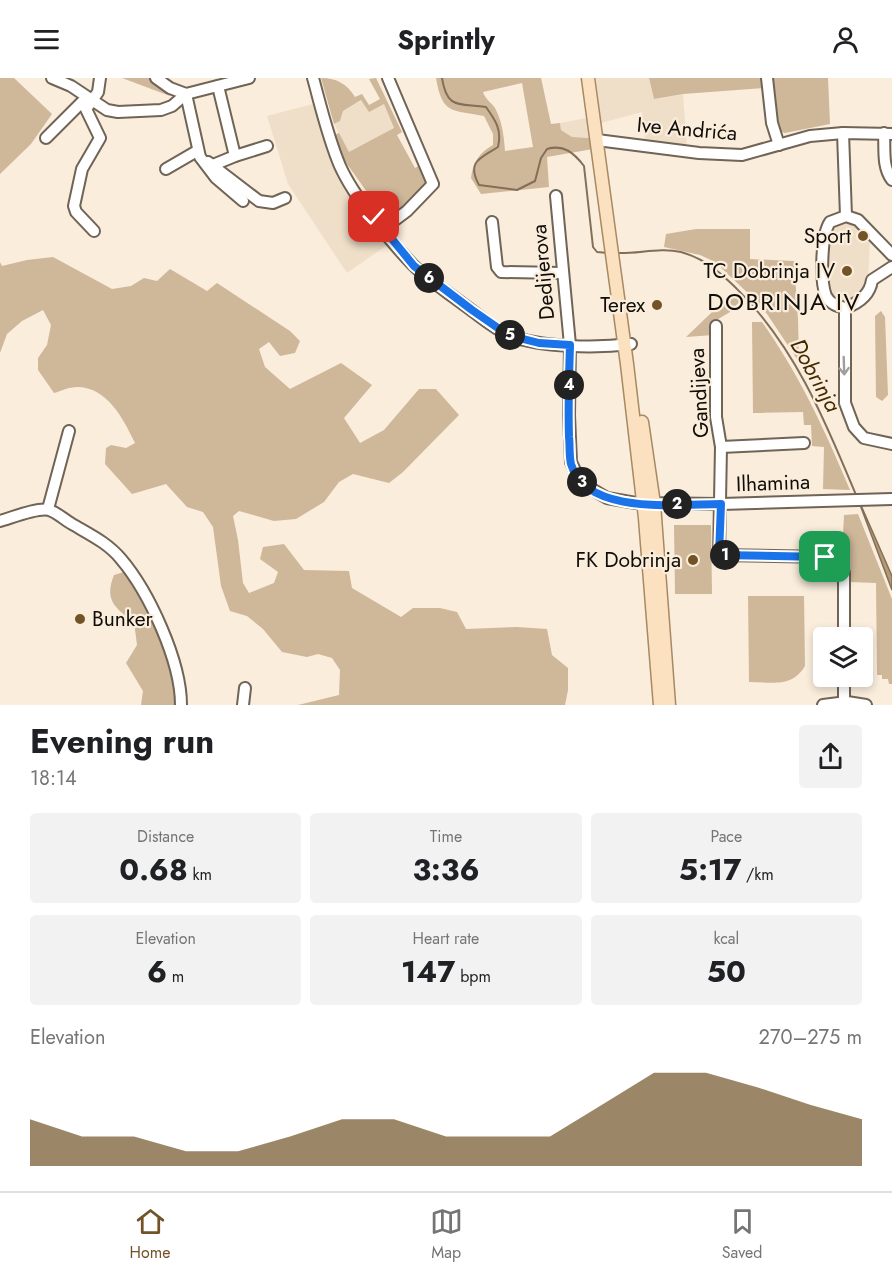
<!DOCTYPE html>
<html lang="en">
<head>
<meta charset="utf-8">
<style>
	:root { --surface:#fff; --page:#f2f2f2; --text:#202124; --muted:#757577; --line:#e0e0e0; --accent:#725328 }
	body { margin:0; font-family:Jost,sans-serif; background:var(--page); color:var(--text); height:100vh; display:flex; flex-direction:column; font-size:22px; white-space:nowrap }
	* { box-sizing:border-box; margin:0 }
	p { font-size:20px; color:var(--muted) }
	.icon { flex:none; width:33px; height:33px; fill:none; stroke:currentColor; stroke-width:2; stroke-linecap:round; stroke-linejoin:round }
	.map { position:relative; height:627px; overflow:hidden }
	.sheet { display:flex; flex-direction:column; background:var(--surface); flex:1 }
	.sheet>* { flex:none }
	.controls { position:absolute; left:813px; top:549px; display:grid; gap:12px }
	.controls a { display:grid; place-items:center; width:60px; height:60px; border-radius:6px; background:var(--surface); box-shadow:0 3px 9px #0003; font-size:30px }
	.pin { position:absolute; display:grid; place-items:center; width:51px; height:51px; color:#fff; margin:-26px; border-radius:12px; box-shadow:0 3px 9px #0006 }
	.km { position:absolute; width:30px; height:30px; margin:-15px; border-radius:50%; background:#222; color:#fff; font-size:16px; line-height:30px; text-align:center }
	.round { display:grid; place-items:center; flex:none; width:63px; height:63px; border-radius:6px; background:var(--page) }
	.summary { display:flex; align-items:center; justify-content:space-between; height:102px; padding:0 30px }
	h1 { font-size:33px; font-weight:700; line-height:45px }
	.metrics { display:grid; grid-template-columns:repeat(3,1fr); gap:9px; height:102px; padding:6px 30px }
	.metrics div { display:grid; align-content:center; border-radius:6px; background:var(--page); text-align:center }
	.metrics b { font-size:30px; font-weight:700 }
	.metrics small { font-size:16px; font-weight:400 }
	.metrics p { font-size:16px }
	.chart { height:168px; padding:12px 30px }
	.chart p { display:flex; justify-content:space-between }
	.chart svg { width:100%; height:108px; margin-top:6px; fill:var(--accent); opacity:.7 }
	header { display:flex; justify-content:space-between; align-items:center; height:78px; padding:0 30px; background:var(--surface); font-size:27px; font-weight:700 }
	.dock { display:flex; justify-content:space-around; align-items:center; height:84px; border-top:2px solid var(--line); background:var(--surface); font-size:16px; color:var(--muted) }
	.dock a { display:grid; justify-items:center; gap:3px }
	.dock .active { color:var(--accent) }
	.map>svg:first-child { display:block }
</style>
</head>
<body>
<header><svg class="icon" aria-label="menu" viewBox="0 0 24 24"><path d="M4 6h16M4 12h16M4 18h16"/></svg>Sprintly<svg class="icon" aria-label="person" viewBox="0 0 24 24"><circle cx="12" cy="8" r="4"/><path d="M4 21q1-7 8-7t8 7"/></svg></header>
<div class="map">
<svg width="892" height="627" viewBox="0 0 892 627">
	<rect width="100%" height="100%" fill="#faeddc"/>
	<g fill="#f0dfc8">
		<polygon points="596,0 649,0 654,21 683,16 687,69 645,62 642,34 601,45"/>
		<polygon points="362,22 370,33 384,26 394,50 371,63 384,140 334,46 340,43 343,33"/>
		<polygon points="313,26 341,100 390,165 347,195 288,106 267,38"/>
		<polygon points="586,40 589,60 572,59 561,52 560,45"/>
		<polygon points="850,142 870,158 868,210 855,224 838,226 827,214 828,151 832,147"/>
	</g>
	<g fill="#cfb79a" fill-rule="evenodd">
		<polygon points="0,0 14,0 52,36 31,66 0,96"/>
		<polygon points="122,0 166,0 170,18"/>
		<path d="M321,0C337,0 347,6 355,19L362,16L369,27L380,21L369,1L376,0L402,54L397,57L415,90L420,87L427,102L425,110L387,142L342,79L334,57L339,55L349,74L394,50L384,26L369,34L361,22L343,33L340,43L334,46Z"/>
		<path d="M436,0H541L551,46L560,45L561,52L572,59L589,60L593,71L547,79L549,109L481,116L471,100C473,84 479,75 493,67V56L484,38C451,32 442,36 436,0ZM522,5L533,69L505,73C504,58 502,43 495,30C491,24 485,21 483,14Z"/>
		<polygon points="649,0 763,0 764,10 683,16 654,21"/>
		<polygon points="772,0 828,0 830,46 785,55 779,53"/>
		<polygon points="696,151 750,151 750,181 794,183 798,241 799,284 767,236 752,219 715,184 700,177 664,169 666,156"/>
		<path d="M53,179L112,211L131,208L144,200L157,203L170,191L207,213L217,205L290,253L300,263L295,275L280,278L269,264L259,271L265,289L290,311L341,285L372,307L344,340L360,365L384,352L419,311H436L459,337L403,394L389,405L353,396L339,404L324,424L296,441L274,443L239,433L233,438L238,462L243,505L249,515L274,505L278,494L260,481L263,469L284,466L304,492L349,493L352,510L401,539L413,530H440L457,534L466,551L517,549L547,551L552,577L568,590V612L565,627H298L339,617L340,592L332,580L318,576L307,579L282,574L263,551L247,538L230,533L221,508L213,449L203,434L187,429L166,406L132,416L105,386L106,370L111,367L126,370L135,365C123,340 107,309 77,309C69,309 61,313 54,315L38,292V280L47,267L51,247L43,232L22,243L7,256L0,275V184L2,188L27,182Z"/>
		<polygon points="733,214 741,222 730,234 715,243 713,257 686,259"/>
		<polygon points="881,233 885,239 888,317 882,323 876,319 875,238"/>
		<path d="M752,244H762C799,296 825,352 850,412L823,411L824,369L812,368L811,347H804L803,334L753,335Z"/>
		<polygon points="858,436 892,521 892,606 889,606 888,601 882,601 882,597 877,597 876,505 850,504 849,490 842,477 844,437"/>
		<polygon points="674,447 711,447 712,516 675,516"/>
		<polygon points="817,481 837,486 841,499 838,501 817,501"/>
		<path d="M124,494L143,523L156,551L173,597L175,627H141L143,613L126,585L137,567L134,544C115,530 104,522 114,497Z"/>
		<path d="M748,518H804L805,588C792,610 772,604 749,604Z"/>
	</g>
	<polygon fill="#b49a79" stroke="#836f57" stroke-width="1.5" points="856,416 892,498 892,512"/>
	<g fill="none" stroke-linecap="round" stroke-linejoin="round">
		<g stroke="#836f57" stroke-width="2">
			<path d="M442,0C447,32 459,25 486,29C496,43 502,52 498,69C481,80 466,83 479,107L517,112L535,103L541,80L547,71C564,66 574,75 584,88L593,169L597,174L608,175"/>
			<path d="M617,175C638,176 660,169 681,174C705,181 717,192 734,208C794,266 825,342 856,417"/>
		</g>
		<g stroke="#6f6456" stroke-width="14">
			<g id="minor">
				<polyline points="52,0 71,8 107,32 118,34 161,32 172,28 186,16"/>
				<polyline points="156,0 170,10 186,16 249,0"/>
				<path d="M313,0C321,29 328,60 340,88C354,119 389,162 413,187C429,203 449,215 467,229C480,238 494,251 509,257C540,270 598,270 631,266"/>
				<polyline points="767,0 772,45 779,67"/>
				<polyline points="218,8 235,78"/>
				<polyline points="186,16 200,79 216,100 243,123"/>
				<polyline points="843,55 846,138"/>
				<path d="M884,55C885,71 882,89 892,102"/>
				<polyline points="46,60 84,22 92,21"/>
				<polyline points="597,62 699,75 742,77 810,58 843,55 892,56"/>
				<polyline points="208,84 259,123 273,125 285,120"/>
				<polyline points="213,87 235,78 267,68"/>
				<polyline points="166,91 197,73"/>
				<polyline points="556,118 570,267 569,337 571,384 578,399 585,407 607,420 636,425 721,426 892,421"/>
				<polyline points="492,144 497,189 501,194 562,195"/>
				<polyline points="383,151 407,133 433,106 388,0"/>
				<polyline points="94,153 76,134 74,128 82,91 100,60 86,31 98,14 100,0"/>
				<path d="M845,230C837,228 830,226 826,218C820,203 821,157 830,144L846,138L858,142L892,177"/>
				<polyline points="845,230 845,325 854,349 864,360 892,366"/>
				<path d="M845,230C859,225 870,217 872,202L892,189"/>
				<polyline points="716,248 716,339 721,369 804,365"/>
				<polyline points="721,369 719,477 825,479 839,484 844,495 844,560"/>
				<polyline points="48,431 69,353"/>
				<path d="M0,443C11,440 38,429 49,432C56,434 65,442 72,446C89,456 108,465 121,481C149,514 181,583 181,627"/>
				<polyline points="844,624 844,598"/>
				<polyline points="243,627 245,610"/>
				<polyline points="823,627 847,624 866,627"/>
			</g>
		</g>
		<g stroke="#a78964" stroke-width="15">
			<g id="major">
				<polyline points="588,0 627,286 645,440 660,627"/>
				<polyline points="642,344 654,426 669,627"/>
			</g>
		</g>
		<use href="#minor" stroke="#fff" stroke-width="10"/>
		<use href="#major" stroke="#fbe1c0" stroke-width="12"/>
	</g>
	<defs><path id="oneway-shaft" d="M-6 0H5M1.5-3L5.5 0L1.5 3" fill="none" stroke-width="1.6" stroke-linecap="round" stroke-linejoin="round" transform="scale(1.5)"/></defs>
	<use stroke="#9f9e9c" href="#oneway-shaft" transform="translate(844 288) rotate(88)"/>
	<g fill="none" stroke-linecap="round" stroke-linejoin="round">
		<g stroke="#fff" stroke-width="12">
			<path id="route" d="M374,139L414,188L472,232L508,257L539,265L570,267C569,297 568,328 569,359C570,367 569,378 571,386C586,438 679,426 721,426L719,477L825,479"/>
		</g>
		<use href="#route" stroke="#1a73e8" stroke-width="8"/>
	</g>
	<g fill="#725328" stroke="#faeddc" stroke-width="2">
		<circle cx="863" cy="158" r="6"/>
		<circle cx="847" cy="193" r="6"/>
		<circle cx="657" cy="227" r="6"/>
		<circle cx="693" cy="482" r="6"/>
		<circle cx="80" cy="541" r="6"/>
	</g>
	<g text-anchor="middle" stroke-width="4.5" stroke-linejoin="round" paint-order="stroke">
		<g font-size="21" fill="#100c07" stroke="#faeddc">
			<text transform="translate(687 51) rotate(5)" y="7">Ive Andrića</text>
			<text transform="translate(543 194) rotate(-95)" y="7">Dedijerova</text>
			<text transform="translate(699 315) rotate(-93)" y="7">Gandijeva</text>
			<text transform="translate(773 405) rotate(-2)" y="7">Ilhamina</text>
		</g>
		<g font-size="21" fill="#100c07" stroke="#faeddc" text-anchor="end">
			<text x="851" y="165">Sport</text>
			<text x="835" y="200">TC Dobrinja IV</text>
			<text x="645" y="234">Terex</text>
			<text x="681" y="489">FK Dobrinja</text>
			<text x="92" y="548" text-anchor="start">Bunker</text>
		</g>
		<g font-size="22" font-style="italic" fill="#442900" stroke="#faeddc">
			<text transform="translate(816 297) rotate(61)" y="8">Dobrinja</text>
		</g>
		<g font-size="24" letter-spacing="1.5" fill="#100c07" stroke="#faeddc">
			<text x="784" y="232">DOBRINJA IV</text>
		</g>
	</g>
</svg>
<div class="controls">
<a><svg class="icon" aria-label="layers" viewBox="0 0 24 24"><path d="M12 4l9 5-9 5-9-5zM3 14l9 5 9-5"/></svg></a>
</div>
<div class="pin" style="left:825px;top:479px;background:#1e9e55"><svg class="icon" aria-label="arrive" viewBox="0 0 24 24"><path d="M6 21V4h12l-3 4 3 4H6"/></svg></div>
<div class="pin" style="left:374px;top:139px;background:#d93025"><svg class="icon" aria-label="check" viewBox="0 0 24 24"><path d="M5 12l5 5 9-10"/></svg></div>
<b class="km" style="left:725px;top:477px">1</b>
<b class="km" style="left:677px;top:426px">2</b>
<b class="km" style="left:582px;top:404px">3</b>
<b class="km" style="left:569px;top:307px">4</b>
<b class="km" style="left:510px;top:257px">5</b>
<b class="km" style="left:429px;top:200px">6</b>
</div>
<section class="sheet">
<div class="summary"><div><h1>Evening run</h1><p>18:14</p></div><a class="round"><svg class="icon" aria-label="share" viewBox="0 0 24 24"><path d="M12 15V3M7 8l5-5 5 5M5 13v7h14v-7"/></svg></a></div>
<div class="metrics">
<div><p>Distance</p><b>0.68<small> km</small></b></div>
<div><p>Time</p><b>3:36</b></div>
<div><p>Pace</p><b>5:17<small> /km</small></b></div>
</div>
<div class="metrics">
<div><p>Elevation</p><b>6<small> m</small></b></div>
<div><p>Heart rate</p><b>147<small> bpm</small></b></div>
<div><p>kcal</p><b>50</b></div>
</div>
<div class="chart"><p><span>Elevation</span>270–275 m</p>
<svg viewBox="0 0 160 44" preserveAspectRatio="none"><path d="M0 44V25L10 32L20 32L30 38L40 38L50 32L60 25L70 25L80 32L90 32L100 32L110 19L120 6L130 6L140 12L150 19L160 25V44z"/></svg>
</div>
</section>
<nav class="dock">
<a class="active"><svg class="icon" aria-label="home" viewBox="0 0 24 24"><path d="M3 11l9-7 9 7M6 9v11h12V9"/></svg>Home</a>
<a><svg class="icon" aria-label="map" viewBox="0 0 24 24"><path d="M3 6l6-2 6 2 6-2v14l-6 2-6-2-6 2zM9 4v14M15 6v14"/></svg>Map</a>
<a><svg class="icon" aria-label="saved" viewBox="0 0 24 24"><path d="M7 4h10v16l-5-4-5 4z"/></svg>Saved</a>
</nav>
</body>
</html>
